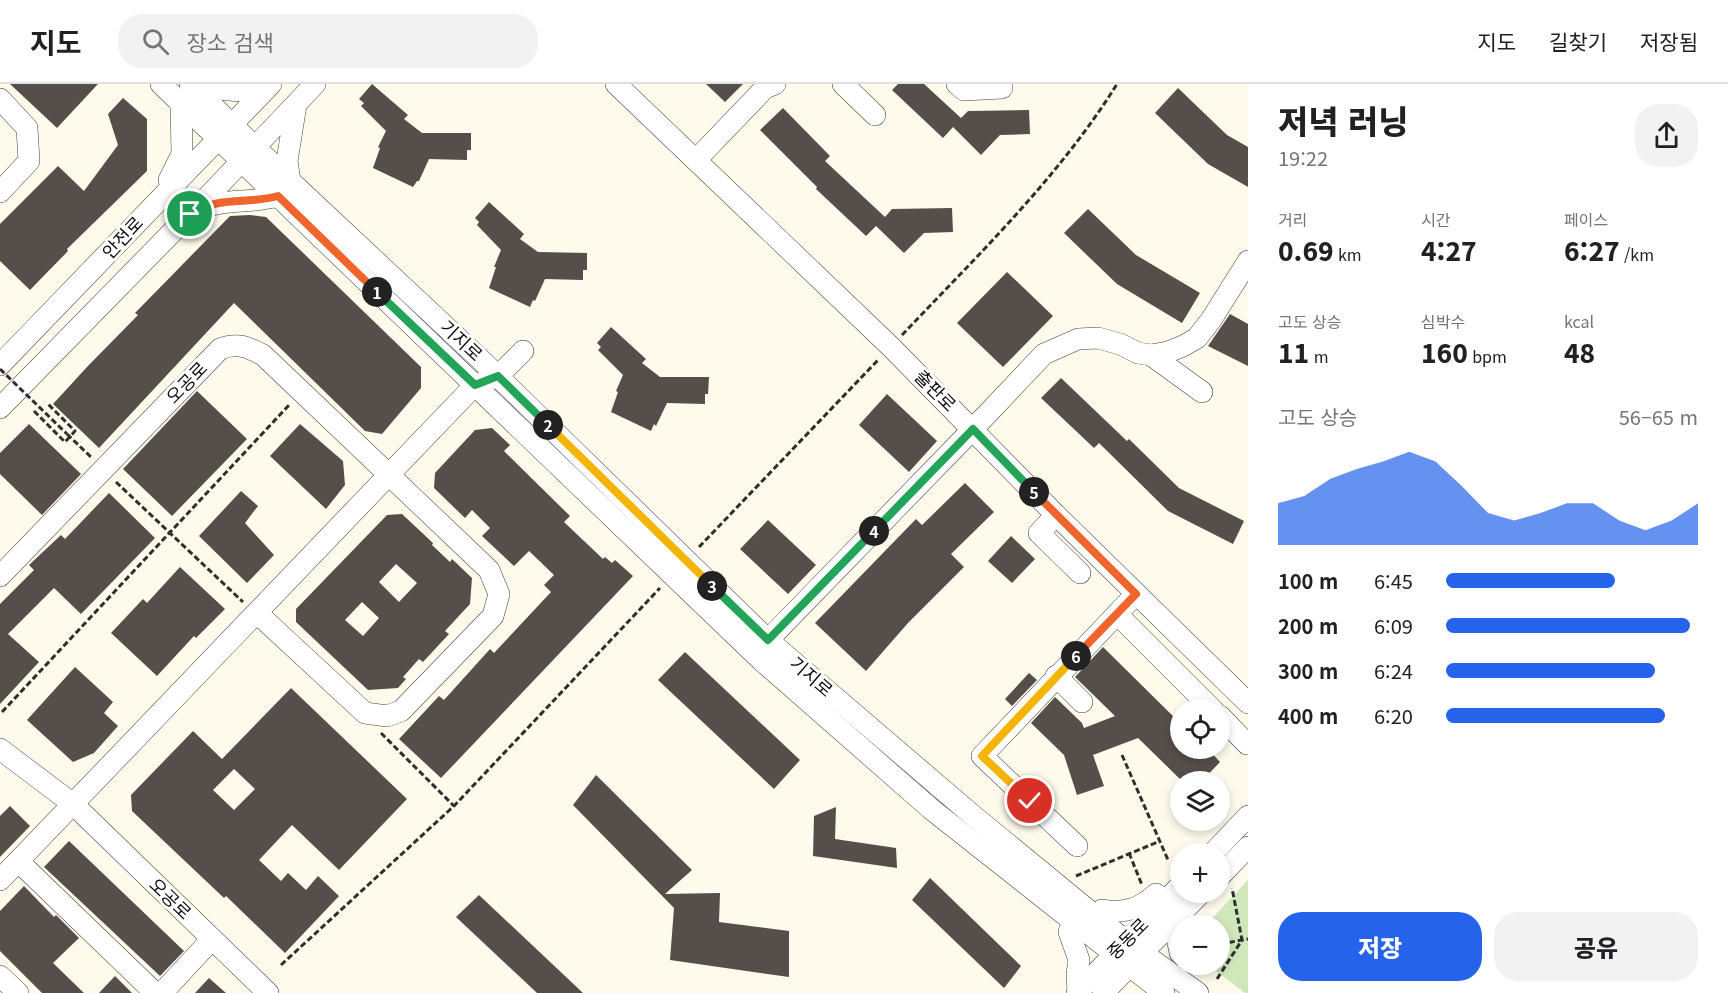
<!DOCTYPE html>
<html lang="ko">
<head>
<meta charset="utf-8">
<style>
	:root { --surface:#fff; --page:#f2f2f2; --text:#202124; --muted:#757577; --line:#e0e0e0; --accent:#2563eb }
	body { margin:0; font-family:Georgia,"Noto Sans KR",serif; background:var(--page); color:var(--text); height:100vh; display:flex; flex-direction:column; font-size:22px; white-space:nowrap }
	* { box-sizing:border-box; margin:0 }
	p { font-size:20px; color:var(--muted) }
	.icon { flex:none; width:33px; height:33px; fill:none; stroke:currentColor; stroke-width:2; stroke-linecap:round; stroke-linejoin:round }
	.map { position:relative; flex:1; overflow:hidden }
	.sheet { display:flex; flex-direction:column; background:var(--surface); width:480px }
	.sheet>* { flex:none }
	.controls { position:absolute; left:1170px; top:615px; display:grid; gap:12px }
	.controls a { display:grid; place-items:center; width:60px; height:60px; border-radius:50%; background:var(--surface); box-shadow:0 3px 9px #0003; font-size:30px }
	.pin { position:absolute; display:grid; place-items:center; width:51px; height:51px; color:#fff; margin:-26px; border:3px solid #fff; border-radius:50%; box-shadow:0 2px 6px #0007 }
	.km { position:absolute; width:30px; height:30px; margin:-15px; border-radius:50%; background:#222; color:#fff; font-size:16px; line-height:30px; text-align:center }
	.round { display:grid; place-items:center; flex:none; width:63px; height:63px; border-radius:24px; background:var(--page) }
	.summary { display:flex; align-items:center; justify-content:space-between; height:102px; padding:0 30px }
	h1 { font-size:33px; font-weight:800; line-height:45px }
	.stats { display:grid; grid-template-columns:repeat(3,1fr); gap:9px; height:102px; padding:6px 30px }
	.stats div { display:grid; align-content:center }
	.stats b { font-size:26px; font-weight:800 }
	.stats small { font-size:16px; font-weight:400 }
	.stats p { font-size:16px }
	.chart { height:168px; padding:12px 30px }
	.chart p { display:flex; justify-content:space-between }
	.chart svg { width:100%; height:108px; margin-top:6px; fill:var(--accent); opacity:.7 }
	.primary-button { display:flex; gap:12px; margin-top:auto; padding:12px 30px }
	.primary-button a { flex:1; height:69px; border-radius:24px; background:var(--accent); color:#fff; font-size:24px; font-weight:800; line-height:69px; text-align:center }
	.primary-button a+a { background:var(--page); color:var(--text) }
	ul { padding:0 30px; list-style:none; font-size:20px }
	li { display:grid; grid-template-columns:96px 72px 1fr; align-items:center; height:45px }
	li i { height:15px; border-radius:8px; background:var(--accent) }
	header { display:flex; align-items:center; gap:36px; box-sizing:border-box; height:84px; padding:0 30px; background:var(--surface); border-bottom:2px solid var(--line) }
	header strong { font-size:28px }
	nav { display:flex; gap:33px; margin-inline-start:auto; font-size:21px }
	.search { width:420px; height:54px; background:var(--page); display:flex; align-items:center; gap:15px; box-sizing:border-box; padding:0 21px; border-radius:24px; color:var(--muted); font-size:22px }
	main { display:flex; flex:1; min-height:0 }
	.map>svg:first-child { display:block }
</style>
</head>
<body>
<header>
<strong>지도</strong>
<div class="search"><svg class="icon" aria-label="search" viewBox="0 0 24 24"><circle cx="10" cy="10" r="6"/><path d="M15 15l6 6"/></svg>장소 검색</div>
<nav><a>지도</a><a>길찾기</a><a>저장됨</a></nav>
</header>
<main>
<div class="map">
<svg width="1248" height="909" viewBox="0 0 1248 909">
	<rect width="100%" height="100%" fill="#fefbed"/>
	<polygon fill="#cfe7b9" points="1248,796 1248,909 1245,909 1208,881 1220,880 1220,842 1206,841"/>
	<g fill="#554e4a" fill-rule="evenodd">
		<polygon points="10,0 98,0 57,44"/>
		<polygon points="372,0 408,31 404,35 422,49 471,49 471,66 467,66 467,76 429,75 419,97 417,97 413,103 373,84 380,64 378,63 386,47 361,22 364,19 359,15"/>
		<polygon points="706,0 743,0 725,18"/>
		<polygon points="898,0 924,0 961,34 968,27 1029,26 1030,50 1000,51 981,71 953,43 943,54 892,6"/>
		<polygon points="1178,4 1227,51 1248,63 1248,103 1208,80 1155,29"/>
		<polygon points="123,14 147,35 147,87 67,165 68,167 30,206 0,177 0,140 58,82 84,107 118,61 108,30"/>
		<polygon points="783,24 830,72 825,77 885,133 892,125 952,124 953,148 924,149 904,169 876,142 866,152 816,105 817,103 760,46"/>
		<polygon points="489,118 524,150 520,155 538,168 587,169 587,186 583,186 583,196 545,195 535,217 533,216 530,223 489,204 496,183 494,183 501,166 477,141 479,138 475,134"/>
		<polygon points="1088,125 1136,171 1200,209 1182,239 1117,200 1064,149"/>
		<polygon points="250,131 266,133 421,283 421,304 382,350 365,347 234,219 99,364 53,320 87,283 138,231 135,229 230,132"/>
		<polygon points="1007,188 1053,232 1003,283 957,239"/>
		<polygon points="1230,230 1248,240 1248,282 1208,262"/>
		<polygon points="611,243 646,275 642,279 660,293 709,293 708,310 705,310 705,320 667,319 656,342 654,340 651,347 611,328 618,308 616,307 623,291 598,266 601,263 597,259"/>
		<polygon points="1061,294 1127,357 1129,355 1179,404 1244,437 1233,460 1168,427 1099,359 1094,364 1041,314"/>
		<polygon points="197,307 247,355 172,432 123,385"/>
		<polygon points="887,310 937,357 909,388 859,341"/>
		<polygon points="29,340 81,390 42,431 0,390 0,369"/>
		<polygon points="300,340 343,377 345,401 326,425 270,372"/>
		<polygon points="492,344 510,361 504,367 570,432 564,438 603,475 605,473 612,479 615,476 633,492 441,694 399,655 439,612 444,616 490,565 494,569 551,508 544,501 554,491 529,467 514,482 482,452 490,444 472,426 465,434 434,404 435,389 475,346"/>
		<polygon points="965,399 994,428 951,470 964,483 908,539 866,587 815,539 916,435 922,441"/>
		<polygon points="241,407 258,422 245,439 274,471 247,499 199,452"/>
		<polygon points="109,409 155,454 81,530 54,504 8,550 39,578 0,620 0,520 34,486 29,481 61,451 65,455"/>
		<path d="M402,430L433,459L432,461L450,478L452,475L472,494L470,520L445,547L449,550L423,578L419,575L403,593L406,595L398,604L368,606L296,538V525L387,431ZM396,480L417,499L399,518L379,498ZM362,518L379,534L363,552L345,536Z"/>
		<polygon points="768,436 816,481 788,510 740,465"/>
		<polygon points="1011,452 1035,475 1012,499 988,477"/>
		<polygon points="180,483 225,525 196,554 194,552 157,592 111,549 143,515 147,519"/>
		<polygon points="1103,563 1180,639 1180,664 1207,664 1220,678 1201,698 1183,698 1138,654 1093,671 1104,702 1077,711 1064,671 1031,639 1055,613 1082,639 1084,644 1115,632 1075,593"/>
		<polygon points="685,568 800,676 774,705 658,596"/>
		<polygon points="75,583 113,618 104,629 118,642 94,669 73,678 27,636"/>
		<polygon points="1029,589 1037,596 1012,622 1005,615"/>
		<path d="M291,604L407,715L339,786L292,741L259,776L281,797L288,789L306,806L318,792L339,812L285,869L226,812L224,814L132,727L131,711L193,647L222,675ZM234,685L255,705L234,726L213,706Z"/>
		<polygon points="596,691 692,786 665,810 720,809 719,838 789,847 789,893 670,876 674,824 573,721"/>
		<polygon points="10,722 30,742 0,773 0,732"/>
		<polygon points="836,723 835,755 896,764 897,784 813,772 814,732"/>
		<polygon points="69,757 184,867 160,892 44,783"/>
		<polygon points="930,794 1021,882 1004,904 912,816"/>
		<polygon points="24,802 54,833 56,831 79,854 53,879 84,909 42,909 0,867 0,827"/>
		<polygon points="479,811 583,909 537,909 456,833"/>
		<polygon points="115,892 132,909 99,909"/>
		<polygon points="209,894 226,909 195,909"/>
	</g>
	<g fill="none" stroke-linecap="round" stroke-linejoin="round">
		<g stroke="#404040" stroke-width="22">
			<g id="minor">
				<polyline points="161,0 761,576 931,725 1164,909"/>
				<polyline points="190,0 290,97 477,272 768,556 970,729 1127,858 1198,909"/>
				<polyline points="616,0 891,263 1056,431 1248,619"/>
				<polyline points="843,0 875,31"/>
				<polyline points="957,0 964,6 1002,4"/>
				<polyline points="193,3 241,7 249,0"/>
				<polyline points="0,15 27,44 29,77 0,108"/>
				<polyline points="696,76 765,4 775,0"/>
				<polyline points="169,96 182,70 181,19"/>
				<polyline points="290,97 287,77 296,21"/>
				<polyline points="197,124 315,0"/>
				<polyline points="1151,271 1202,308"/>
				<polyline points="0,281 271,0"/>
				<path d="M0,324L190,130C221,112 246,121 278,112"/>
				<polyline points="1056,431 1039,449 1080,489"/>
				<path d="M0,492L220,265C237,258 248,263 263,271L489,486L499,510L493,532L401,627L387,632L365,629L257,529"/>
				<polyline points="1117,530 1213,626"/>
				<polyline points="768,556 973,345 1044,270 1078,255 1098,254 1120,260 1138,269 1151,271 1168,268 1183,262 1197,254 1211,236 1248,177"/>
				<polyline points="1056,592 1082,618"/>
				<polyline points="1220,632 1247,660"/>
				<polyline points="0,665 73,720 268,909"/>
				<polyline points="1077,762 982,672 1136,510"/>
				<polyline points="1212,770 1248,732"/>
				<polyline points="18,777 155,909"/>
				<polyline points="1220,792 1248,763"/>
				<polyline points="0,796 475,301 498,292 523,267"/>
				<path d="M1095,831L1102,826C1123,830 1140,825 1156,810L1164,817"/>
				<polyline points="1073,838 1069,848 1079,876 1077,890 1078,907"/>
				<path d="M1180,869C1178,856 1173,846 1182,835V828"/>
				<polyline points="0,892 18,909"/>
				<polyline points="162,909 212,855"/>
				<polyline points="1077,909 1180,802"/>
				<polyline points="1103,909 1202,808"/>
			</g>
		</g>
		<g stroke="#2f2f2f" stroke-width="3" stroke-dasharray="6 3" stroke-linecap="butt">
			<path d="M902,251C978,171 1059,93 1117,0"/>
			<polyline points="34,327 65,358 75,347 47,319"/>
			<polyline points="67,350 92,374"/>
			<polyline points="116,398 243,518"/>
			<polyline points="699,463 879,275"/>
			<polyline points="2,628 290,320"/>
			<polyline points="381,649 454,722"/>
			<polyline points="1122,671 1168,776"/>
			<polyline points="1129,769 1142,801"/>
			<polyline points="1076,792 1160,757"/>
			<polyline points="1220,860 1248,855"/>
			<polyline points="281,881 454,722 660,504"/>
			<polyline points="1217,895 1242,856 1232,804"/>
		</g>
		<use href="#minor" stroke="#fff" stroke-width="21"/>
		<polyline stroke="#2f2f2f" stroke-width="3" stroke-dasharray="6 3" stroke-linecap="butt" points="0,285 67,350"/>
	</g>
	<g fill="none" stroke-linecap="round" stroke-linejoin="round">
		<g stroke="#fff" stroke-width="12">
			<path id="split-1" d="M190,130C222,111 245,121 278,112L377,208"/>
		</g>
		<g stroke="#fff" stroke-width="12">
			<polyline id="split-2" points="377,208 475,301 498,292 548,341"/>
		</g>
		<g stroke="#fff" stroke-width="12">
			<polyline id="split-3" points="548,341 712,502"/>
		</g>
		<g stroke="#fff" stroke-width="12">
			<polyline id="split-4" points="712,502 768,556 874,447"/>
		</g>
		<g stroke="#fff" stroke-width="12">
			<polyline id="split-5" points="874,447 973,345 1034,408"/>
		</g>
		<g stroke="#fff" stroke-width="12">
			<polyline id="split-6" points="1034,408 1136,510 1076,572"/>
		</g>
		<g stroke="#fff" stroke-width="12">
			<polyline id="split-7" points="1030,717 982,672 1076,572"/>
		</g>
		<use href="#split-1" stroke="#f0652b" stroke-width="8"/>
		<use href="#split-2" stroke="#22a559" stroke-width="8"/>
		<use href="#split-3" stroke="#f5b400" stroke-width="8"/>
		<use href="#split-4" stroke="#22a559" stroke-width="8"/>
		<use href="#split-5" stroke="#22a559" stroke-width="8"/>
		<use href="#split-6" stroke="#f0652b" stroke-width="8"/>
		<use href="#split-7" stroke="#f5b400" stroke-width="8"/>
	</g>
	<g text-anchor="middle" stroke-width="6" stroke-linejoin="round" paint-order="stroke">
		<g font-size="18" fill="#0d0d0d" stroke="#fff">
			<text transform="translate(123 154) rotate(-47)" y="6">안전로</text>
			<text transform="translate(461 257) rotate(43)" y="6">기지로</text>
			<text transform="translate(187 299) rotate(-46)" y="6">오공로</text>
			<text transform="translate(935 307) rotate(45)" y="6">출판로</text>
			<text transform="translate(811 593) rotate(41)" y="6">기지로</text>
			<text transform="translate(170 815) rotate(44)" y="6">오공로</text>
			<text transform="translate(1128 855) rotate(-45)" y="6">중동로</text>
		</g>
	</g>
</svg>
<div class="controls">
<a><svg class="icon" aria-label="locate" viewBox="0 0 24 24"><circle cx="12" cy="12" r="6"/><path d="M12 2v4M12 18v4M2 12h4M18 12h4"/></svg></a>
<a><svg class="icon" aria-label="layers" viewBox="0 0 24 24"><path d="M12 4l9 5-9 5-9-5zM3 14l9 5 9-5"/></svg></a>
<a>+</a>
<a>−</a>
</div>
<div class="pin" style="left:190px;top:130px;background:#1e9e55"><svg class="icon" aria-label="arrive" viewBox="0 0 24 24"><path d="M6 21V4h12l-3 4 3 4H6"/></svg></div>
<div class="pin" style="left:1030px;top:717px;background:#d93025"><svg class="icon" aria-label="check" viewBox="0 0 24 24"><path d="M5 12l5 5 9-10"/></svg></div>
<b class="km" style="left:377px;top:208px">1</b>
<b class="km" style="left:548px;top:341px">2</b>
<b class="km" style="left:712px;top:502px">3</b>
<b class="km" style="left:874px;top:447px">4</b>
<b class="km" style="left:1034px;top:408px">5</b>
<b class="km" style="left:1076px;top:572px">6</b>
</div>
<section class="sheet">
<div class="summary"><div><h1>저녁 러닝</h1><p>19:22</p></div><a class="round"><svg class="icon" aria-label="share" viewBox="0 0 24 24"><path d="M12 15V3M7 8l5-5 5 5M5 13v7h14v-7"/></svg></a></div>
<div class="stats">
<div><p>거리</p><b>0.69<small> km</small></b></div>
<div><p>시간</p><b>4:27</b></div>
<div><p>페이스</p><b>6:27<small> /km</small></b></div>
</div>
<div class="stats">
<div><p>고도 상승</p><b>11<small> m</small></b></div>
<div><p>심박수</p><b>160<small> bpm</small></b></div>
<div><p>kcal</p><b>48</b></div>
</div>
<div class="chart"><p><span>고도 상승</span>56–65 m</p>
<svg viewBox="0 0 160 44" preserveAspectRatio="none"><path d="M0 44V27L10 24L20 17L30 13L40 10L50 6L60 10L70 20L80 31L90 34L100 31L110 27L120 27L130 34L140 38L150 34L160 27V44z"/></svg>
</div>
<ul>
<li><b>100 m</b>6:45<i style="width:67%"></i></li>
<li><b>200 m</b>6:09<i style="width:97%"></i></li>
<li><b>300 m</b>6:24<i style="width:83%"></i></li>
<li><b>400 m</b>6:20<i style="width:87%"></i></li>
</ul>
<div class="primary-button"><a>저장</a><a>공유</a></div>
</section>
</main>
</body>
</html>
